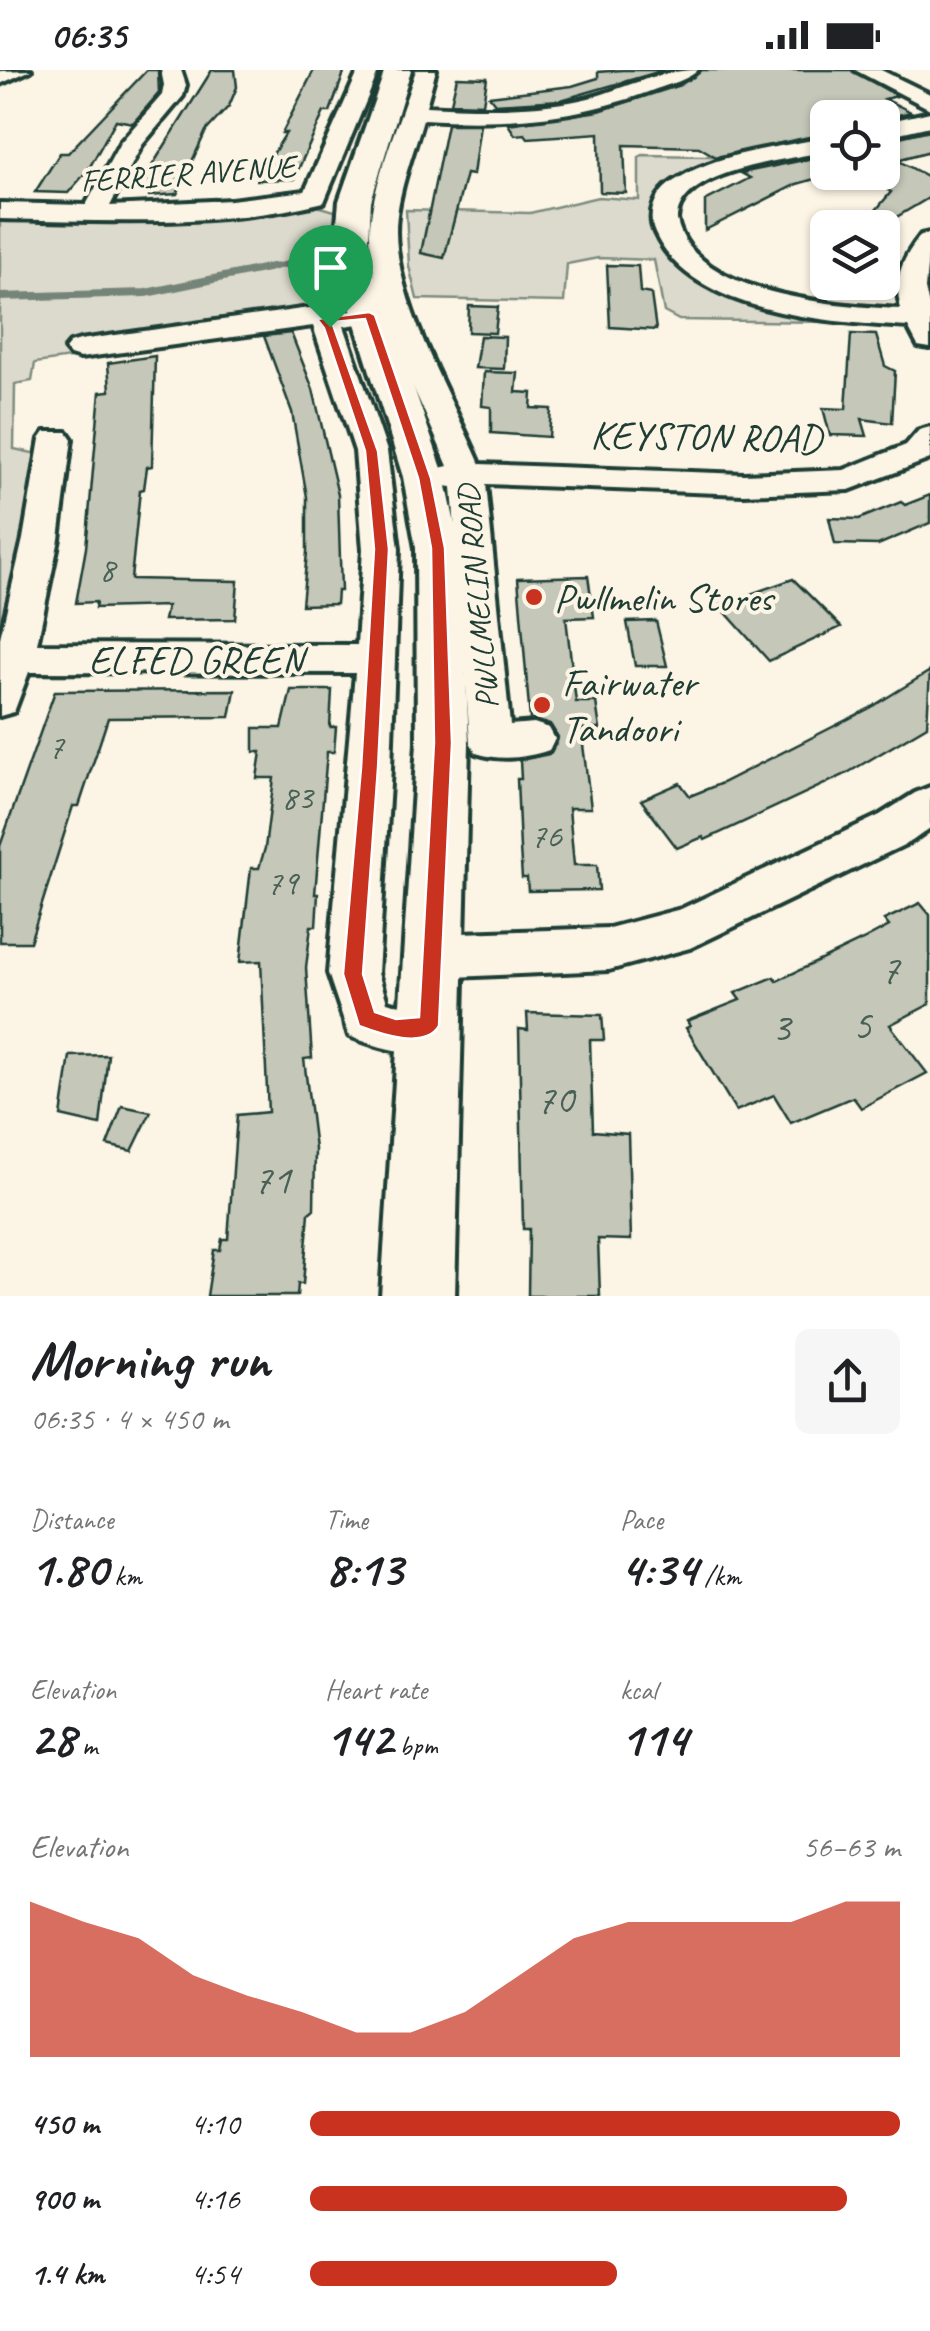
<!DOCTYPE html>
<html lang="en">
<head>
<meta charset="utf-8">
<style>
	:root { --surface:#fff; --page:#f6f6f6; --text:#202124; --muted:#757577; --accent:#c8321e }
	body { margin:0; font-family:Caveat,sans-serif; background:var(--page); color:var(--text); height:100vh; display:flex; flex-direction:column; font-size:38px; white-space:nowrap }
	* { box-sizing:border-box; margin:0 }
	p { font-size:32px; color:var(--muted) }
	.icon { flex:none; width:55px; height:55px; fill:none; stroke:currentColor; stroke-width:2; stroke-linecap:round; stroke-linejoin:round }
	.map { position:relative; height:1226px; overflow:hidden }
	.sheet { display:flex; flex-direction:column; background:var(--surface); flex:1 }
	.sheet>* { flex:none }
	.tools { position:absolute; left:810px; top:30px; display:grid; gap:20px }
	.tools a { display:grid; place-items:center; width:90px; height:90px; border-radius:15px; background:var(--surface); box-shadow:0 2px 8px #0004; font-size:50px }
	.pin { position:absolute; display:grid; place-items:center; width:85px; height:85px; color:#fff; margin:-102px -42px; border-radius:50% 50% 50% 0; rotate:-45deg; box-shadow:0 0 10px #0007 }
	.pin .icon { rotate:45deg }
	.round { display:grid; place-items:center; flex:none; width:105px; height:105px; border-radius:15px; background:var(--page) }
	.overview { display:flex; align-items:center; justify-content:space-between; height:170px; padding:0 30px }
	h1 { font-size:55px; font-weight:600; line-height:75px }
	.stats { display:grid; grid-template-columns:repeat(3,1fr); gap:15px; height:170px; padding:10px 30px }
	.stats div { display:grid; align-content:center }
	.stats b { font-size:50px; font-weight:600 }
	.stats small { font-size:28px; font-weight:400 }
	.stats p { font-size:28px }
	.chart { height:280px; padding:20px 30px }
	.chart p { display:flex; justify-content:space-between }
	.chart svg { width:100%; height:180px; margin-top:10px; fill:var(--accent); opacity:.7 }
	ul { padding:0 30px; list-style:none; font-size:32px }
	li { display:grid; grid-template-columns:160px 120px 1fr; align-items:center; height:75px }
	li i { height:25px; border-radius:12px; background:var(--accent) }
	.status { display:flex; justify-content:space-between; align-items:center; height:70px; padding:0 50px; background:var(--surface); direction:ltr }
	.status svg { height:28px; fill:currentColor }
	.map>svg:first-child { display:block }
</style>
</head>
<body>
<div class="status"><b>06:35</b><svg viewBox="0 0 49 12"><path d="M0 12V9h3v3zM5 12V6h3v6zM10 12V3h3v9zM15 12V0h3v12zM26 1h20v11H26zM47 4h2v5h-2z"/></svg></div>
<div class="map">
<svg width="930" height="1226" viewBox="0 0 930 1226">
	<rect width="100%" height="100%" fill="#fcf5e5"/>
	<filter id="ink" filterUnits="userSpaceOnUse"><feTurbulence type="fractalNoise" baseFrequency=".01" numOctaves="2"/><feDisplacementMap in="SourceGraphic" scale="20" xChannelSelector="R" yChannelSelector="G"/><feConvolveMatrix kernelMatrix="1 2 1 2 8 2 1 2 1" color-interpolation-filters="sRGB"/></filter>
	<g filter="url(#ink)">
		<g fill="#dcdacc" stroke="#7e8c80" stroke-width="2.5">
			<polygon points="643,85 776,87 699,107 663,147 713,208 839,244 829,252 679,250 664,242 654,190 598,188 567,194 564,232 417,229 409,196 406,140 530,143 598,127 639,130 639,87"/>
			<polygon points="310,134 338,142 337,172 350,235 346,241 76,280 77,287 35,293 32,311 15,314 14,379 42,385 0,594 0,141"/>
		</g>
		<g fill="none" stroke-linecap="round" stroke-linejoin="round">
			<polyline stroke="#758479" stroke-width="6" points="260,200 321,187"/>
			<polyline stroke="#758479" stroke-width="8" points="0,227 146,223 272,197"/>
		</g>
		<g fill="#c5c7b9" stroke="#1f3d34" stroke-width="2.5">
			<polygon points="147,0 158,0 159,23 133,53 116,50 88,100 68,123 35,122 60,83 68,83"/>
			<polygon points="212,0 235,0 237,17 229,36 206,61 177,124 149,126 150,111 145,107"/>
			<polygon points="314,0 345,0 330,42 324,42 294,109 257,110 286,63 282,63"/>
			<polygon points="622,0 665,0 561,30 495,34 489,26 572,16 598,8 598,2"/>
			<polygon points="702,0 852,0 897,26 885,29 911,42 882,49 828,48 828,63 716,87 699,77 624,75 626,123 600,122 599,63 528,68 525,64 515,65 508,54 599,41 680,15"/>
			<polygon points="457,7 487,8 483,34 451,33"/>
			<polygon points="447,54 480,54 473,105 466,104 444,188 421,183"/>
			<polygon points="930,60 930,81 897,90 930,108 930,127 878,158 861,158 891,122 858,102 882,102 882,71"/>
			<polygon points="828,85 828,102 839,102 797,114 705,160 705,131 750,108 741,103"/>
			<polygon points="607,195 638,196 640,222 651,224 656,260 610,257"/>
			<polygon points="469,236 498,237 495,263 468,262"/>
			<polygon points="291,263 313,319 338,425 341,521 337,521 336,534 302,535 307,482 307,427 292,342 264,266"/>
			<polygon points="851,264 876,265 885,296 895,301 892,353 862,349 867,366 830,365 823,338 846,339"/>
			<polygon points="480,266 505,267 504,299 475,298"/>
			<polygon points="155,286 152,396 147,397 144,419 140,420 131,509 238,511 235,549 164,550 167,536 95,538 96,532 76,533 86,478 100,322 110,321 108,293"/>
			<polygon points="484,302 518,303 516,322 532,323 531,338 551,339 549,367 491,363 491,337 482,336"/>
			<polygon points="930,425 930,453 878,475 835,474 829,448 859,449 901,432 905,435"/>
			<polygon points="588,506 594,547 566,548 576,632 596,632 600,659 581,659 591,738 569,738 574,795 597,795 599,820 528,821 527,808 522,808 520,779 517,709 521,709 520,690 550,684 558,667 550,654 530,650 518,508"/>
			<polygon points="793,509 841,557 769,591 719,535"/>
			<polygon points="656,551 667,596 635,596 627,552"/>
			<polygon points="930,601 927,656 844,705 705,770 703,767 677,778 641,730 680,713 690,726 722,713 870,638"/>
			<polygon points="235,620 230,647 108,648 79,736 73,736 30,872 0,872 0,776 55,621"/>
			<polygon points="291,620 332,620 330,657 336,657 334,682 327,682 315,824 318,824 316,856 311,856 306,898 312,988 304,989 315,1079 314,1139 309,1143 303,1214 298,1214 297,1226 207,1226 214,1180 220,1180 222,1169 228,1169 237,1045 268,1042 261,891 240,892 251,798 259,798 265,778 274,708 257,708 261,682 254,682 254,658 282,658"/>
			<polygon points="920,833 930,845 930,934 890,955 927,1003 861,1038 853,1027 791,1053 774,1025 736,1041 686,958 690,956 687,951 740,930 735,923 774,907 777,911 863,870 889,856 884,850"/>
			<polygon points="527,943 602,945 604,970 590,970 593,1061 628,1064 631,1170 598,1169 600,1226 528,1226 529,1159 523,1159 519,959 528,960"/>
			<polygon points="108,985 100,1055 61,1046 70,986"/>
			<polygon points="122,1036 151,1042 132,1081 107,1075"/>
		</g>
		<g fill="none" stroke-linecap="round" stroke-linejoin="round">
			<g stroke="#1f3d34" stroke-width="8">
				<g id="minor">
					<polygon points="31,0 0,14 0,1"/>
					<path d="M161,0H181L186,15L183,26L142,75L110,136L231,130L305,121L359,0H379L324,132C220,158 106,151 0,149V133L86,135L120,73L162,25L164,15Z"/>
					<path d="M416,0H436L426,36C478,39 530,40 580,30C622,21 654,0 698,0C688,10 670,14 656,19C579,49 504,54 423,49C413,85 396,125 396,162C397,236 451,326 480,394L744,404L844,400L906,375L919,360L930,357V389L849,420L744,424L486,414L510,655L534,653L549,658L555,669L549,680C526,688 499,691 476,683L470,672L452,417L431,414L426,407L431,400L448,396C420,327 370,238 370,163C370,118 402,44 416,0Z"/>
					<polygon points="855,0 881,0 930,24 930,39"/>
					<polygon points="930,42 930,56 882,67 882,53"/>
					<path d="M828,67V81C788,90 678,99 677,150C693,226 838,236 901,239C893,209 902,189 921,165L930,163L925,219L930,240V278L918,276L908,257C830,252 691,244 655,163C646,143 656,122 674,111C718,82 777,78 828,67Z"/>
					<path d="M309,238L358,242L362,248L358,254L344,256L387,381L399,479L391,698L378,903L387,932C407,939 426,931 447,939L454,956L447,973C407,988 387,980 349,966L328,903L355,603L29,602L14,642L0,646V568L23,469L40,369L45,362H67L72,369L59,469L37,574L357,575L363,479L355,381L313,256L80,288L70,285L65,279L70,273L80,270Z"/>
					<polygon points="930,717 930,758 912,771 690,878 609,900 432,908 415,901 408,886 415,871 432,864 609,858 681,839 880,745 915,723"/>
				</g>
			</g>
			<g stroke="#1f3d34" stroke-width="8">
				<polygon id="tertiary" points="385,0 411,0 371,131 368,186 445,407 460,478 469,673 455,1226 381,1226 417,673 416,478 403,407 334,186 339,131"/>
			</g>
			<use href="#minor" fill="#fcf5e5" fill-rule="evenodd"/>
			<use href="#tertiary" fill="#fcf5e5" fill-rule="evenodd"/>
		</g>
	</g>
	<path fill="#c8321e" stroke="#fff" stroke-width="2.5" fill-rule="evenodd" d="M369,242L375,245L431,408L445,478L452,673L439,956C425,980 380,964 359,956L343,904L361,698L374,479L365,381L324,258L317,249ZM365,249L418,408L431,478L434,673L419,947L396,949L375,942L363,904L378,698L389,479L378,381L332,252Z"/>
	<g fill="#c8321e" stroke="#fcf5e5" stroke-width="4">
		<circle cx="534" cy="527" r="10"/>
		<circle cx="542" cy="635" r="10"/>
	</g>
	<g text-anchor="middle" stroke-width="8" stroke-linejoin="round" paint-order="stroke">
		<g font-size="32" fill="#1f3d34" stroke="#fcf5e5">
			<text transform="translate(188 103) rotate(-4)" y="11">FERRIER AVENUE</text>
			<text transform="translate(477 527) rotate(-95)" y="11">PWLLMELIN ROAD</text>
		</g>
		<g font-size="35" fill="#486055">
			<text x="107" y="511">8</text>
			<text x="56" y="688">7</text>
			<text x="297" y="739">83</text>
			<text x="546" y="777">76</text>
			<text x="282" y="824">79</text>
		</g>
		<g font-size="40" fill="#1f3d34" stroke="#fcf5e5">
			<text transform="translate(706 366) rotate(1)" y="14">KEYSTON ROAD</text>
			<text x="196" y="603">ELFED GREEN</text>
		</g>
		<g font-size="40" fill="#1f3d34" stroke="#fcf5e5" text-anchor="start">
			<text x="554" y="541">Pwllmelin Stores</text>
			<text x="562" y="626">Fairwater<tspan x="562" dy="46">Tandoori</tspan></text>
		</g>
		<g font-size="42" fill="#486055">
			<text x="890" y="913">7</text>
			<text x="862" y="969">5</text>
			<text x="781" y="971">3</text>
			<text x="555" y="1043">70</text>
			<text x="272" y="1123">71</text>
		</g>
	</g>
</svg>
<div class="tools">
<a><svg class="icon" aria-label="locate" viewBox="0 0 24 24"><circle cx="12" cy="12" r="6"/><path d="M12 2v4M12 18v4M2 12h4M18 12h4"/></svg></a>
<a><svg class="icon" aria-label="layers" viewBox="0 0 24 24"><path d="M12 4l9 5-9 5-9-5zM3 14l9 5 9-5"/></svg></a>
</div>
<div class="pin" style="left:330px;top:257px;background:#1e9e55"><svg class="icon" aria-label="arrive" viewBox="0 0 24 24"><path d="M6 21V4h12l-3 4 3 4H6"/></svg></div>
</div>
<section class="sheet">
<div class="overview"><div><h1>Morning run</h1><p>06:35 · 4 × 450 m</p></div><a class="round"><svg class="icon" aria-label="share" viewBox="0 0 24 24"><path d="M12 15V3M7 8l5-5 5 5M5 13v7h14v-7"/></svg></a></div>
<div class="stats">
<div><p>Distance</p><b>1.80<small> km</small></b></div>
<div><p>Time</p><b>8:13</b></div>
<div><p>Pace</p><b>4:34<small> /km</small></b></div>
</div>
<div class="stats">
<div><p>Elevation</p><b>28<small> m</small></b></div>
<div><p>Heart rate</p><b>142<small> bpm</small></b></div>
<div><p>kcal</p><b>114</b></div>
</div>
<div class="chart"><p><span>Elevation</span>56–63 m</p>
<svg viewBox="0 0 160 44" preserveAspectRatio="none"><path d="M0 44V6L10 11L20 15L30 24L40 29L50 33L60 38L70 38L80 33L90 24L100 15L110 11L120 11L130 11L140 11L150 6L160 6V44z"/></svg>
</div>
<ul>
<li><b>450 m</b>4:10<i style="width:100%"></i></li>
<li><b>900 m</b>4:16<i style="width:91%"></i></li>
<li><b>1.4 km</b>4:54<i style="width:52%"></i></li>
</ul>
</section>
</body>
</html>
